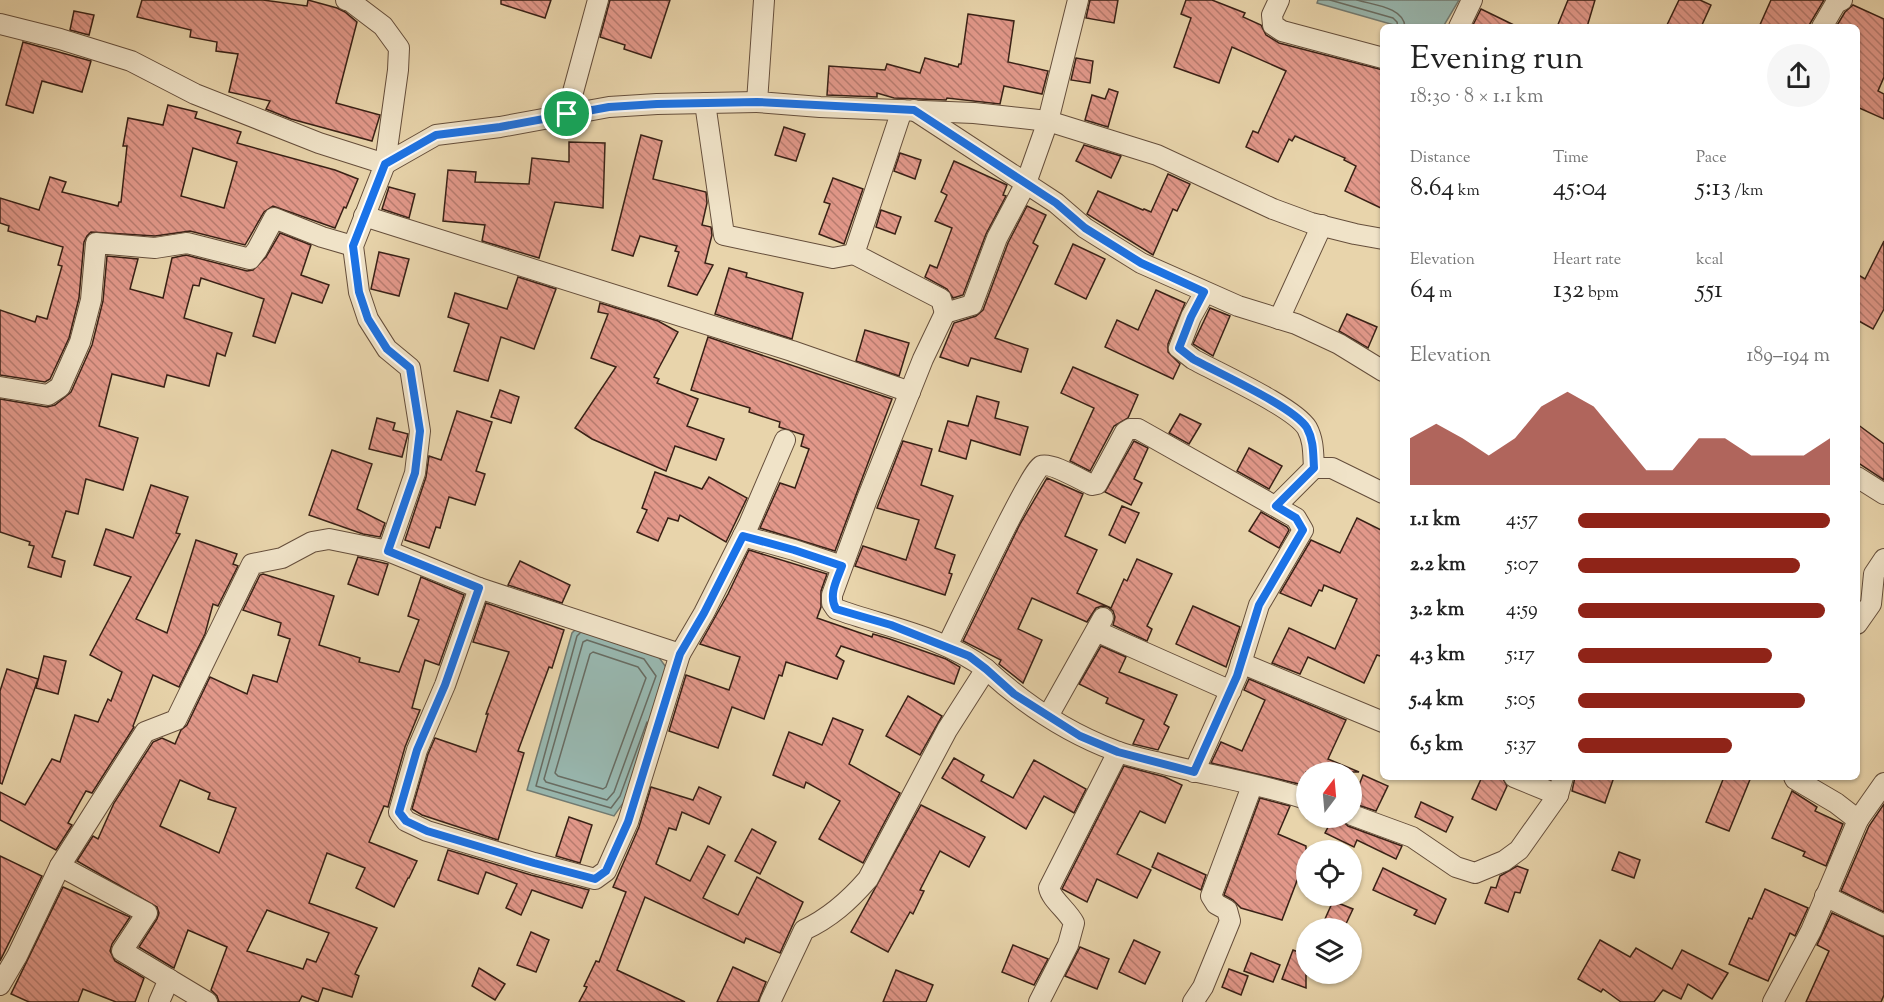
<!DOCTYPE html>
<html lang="en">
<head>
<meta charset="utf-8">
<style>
	:root { --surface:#fff; --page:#f6f6f6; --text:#222; --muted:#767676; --accent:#8f2418 }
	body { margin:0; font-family:"Sorts Mill Goudy",serif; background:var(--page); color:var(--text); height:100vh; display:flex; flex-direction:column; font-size:22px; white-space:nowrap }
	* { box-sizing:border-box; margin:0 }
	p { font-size:20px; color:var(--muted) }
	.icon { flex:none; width:33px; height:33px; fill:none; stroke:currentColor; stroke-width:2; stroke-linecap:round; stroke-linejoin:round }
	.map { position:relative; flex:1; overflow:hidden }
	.details { position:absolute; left:1380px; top:24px; width:480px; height:756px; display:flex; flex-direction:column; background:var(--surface); border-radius:9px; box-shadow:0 2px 4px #0004 }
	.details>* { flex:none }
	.needle { width:39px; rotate:16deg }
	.controls { position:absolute; left:1296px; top:762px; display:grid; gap:12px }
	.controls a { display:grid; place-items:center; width:66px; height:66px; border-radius:50%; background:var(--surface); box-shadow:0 2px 4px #0004; font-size:30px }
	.pin { position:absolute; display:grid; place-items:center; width:51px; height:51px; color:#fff; margin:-26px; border:3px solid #fff; border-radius:50%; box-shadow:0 2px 6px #0007 }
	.round { display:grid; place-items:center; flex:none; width:63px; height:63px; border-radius:32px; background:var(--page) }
	.headline { display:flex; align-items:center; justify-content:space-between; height:102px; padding:0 30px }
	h1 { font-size:33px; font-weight:600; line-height:45px }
	.figures { display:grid; grid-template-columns:repeat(3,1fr); gap:9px; height:102px; padding:6px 30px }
	.figures div { display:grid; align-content:center }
	.figures b { font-size:26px; font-weight:600 }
	.figures small { font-size:16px; font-weight:400 }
	.figures p { font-size:16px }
	.chart { height:168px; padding:12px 30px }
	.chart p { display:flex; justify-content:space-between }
	.chart svg { width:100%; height:108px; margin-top:6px; fill:var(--accent); opacity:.7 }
	ul { padding:0 30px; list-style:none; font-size:20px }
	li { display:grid; grid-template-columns:96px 72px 1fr; align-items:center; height:45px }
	li i { height:15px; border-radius:8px; background:var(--accent) }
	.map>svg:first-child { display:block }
</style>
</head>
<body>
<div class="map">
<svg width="1884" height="1002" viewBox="0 0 1884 1002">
	<defs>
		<pattern id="building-back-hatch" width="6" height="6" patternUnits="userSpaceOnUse" patternTransform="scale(1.5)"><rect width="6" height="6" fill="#e2988a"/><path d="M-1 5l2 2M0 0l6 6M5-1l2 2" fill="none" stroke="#b87c70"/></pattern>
	</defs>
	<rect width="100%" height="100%" fill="#e8d4ab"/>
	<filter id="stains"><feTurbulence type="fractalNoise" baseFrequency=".00333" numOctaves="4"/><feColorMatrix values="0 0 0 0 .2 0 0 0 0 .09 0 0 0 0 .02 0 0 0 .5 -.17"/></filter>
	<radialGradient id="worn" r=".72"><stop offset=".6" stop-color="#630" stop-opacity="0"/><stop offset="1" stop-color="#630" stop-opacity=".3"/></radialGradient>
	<g fill="#98b7af" stroke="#727b72" stroke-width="1.5">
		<polygon points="1318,0 1459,0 1443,27 1401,27 1317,3"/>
		<polygon points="581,624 652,648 671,674 626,799 614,816 527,790 572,633"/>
	</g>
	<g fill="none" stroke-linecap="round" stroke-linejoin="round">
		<g stroke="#686c62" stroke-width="1.5">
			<polyline points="1330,0 1393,18 1397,22 1398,27"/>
			<path d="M1357,0C1373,5 1404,7 1405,27"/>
			<polyline points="580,633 577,636 536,786 611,808 620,796 647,722"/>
			<polygon points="587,640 644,659 656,676 614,792 607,800 546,782 544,779 583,642"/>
			<polygon points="593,652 638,667 646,678 606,787 603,789 558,776 555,773 590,654"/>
		</g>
	</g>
	<g fill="url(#building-back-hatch)" stroke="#392116" stroke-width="1.5" fill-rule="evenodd">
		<polygon points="142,0 263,0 307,6 308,0 337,8 345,12 357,22 336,103 380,115 372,141 291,119 266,109 270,101 229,92 238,54 216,51 217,42 190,37 191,30 137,17"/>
		<polygon points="501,0 551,0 545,18 501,4"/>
		<polygon points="610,0 670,0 651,58 624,49 625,45 600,37"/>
		<polygon points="1090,0 1118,0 1114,23 1086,18"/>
		<polygon points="1186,0 1212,0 1245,13 1243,17 1261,25 1266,35 1279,43 1383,70 1383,209 1345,191 1356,166 1344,160 1345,158 1295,136 1292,141 1289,139 1278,162 1246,147 1253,131 1258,133 1286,71 1232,47 1219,83 1174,67 1191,18 1181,14"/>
		<polygon points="1568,0 1595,0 1587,27 1557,27"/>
		<polygon points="1679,0 1700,0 1711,5 1701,27 1666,27"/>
		<polygon points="1771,0 1824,0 1808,27 1759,27"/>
		<polygon points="1853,5 1884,19 1884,77 1878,91 1884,94 1884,119 1857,107 1857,27 1836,27 1845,12"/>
		<polygon points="1481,9 1518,27 1472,27"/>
		<polygon points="74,11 94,15 89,35 70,30"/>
		<polygon points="968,14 1014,21 1008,62 1048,71 1042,94 1004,86 1000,104 947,98 946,100 894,98 877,93 877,97 827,95 829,66 885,70 887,64 920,73 925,58 958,67 959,64 961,64"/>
		<polygon points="23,42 91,61 82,92 42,81 33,113 6,105"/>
		<polygon points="1076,58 1093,61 1090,83 1071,80"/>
		<polygon points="1109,89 1118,92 1108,127 1085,120 1092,95 1105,99"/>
		<path d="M168,105L197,112L195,118L241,132L237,143L335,170L358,179L346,208L344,207L335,228L273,206L264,212L245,245L190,231L155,236L91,232L87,236L84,242L79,298L69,338L50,379L45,382L0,375V310L35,322L37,316L47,319L62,266L58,265L63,247L8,231L9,226L0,223V198L39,210L50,177L66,182L62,192L118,206L119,202H121L127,146H123L128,118L163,125ZM193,148L237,162L224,208L181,196Z"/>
		<polygon points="784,127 805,134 796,161 775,155"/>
		<polygon points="641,135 662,141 653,179 706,192 707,203 702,225 711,227 712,235 705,263 713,265 697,295 668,286 679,252 675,251 677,246 640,236 633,256 612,250"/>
		<polygon points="569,142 605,143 603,208 555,202 539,258 482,241 485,225 443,221 448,170 476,172 475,182 529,184 532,158 569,162"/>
		<polygon points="1084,145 1121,156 1111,178 1076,161"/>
		<polygon points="900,153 921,160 915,179 894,171"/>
		<polygon points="954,161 1007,185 1003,195 1006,196 986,234 963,295 953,298 947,289 925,277 930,265 937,268 952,228 935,221 947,195 941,192"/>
		<polygon points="1168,174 1190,184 1177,211 1173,209 1153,255 1087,214 1098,191 1143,210 1144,209 1151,212"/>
		<polygon points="833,178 863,189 844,244 819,234 830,204 824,202"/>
		<polygon points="389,187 415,194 409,218 382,209"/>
		<polygon points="1027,206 1046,215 1033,243 1038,246 995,338 1028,349 1021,372 971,358 968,366 940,357 954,323 976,316 983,310 1008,243"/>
		<polygon points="881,210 901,217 895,234 876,227"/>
		<polygon points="280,233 311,245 301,275 329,285 322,303 292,293 275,343 253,336 264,299 201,278 199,286 193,285 184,318 232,333 225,356 217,353 209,386 167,375 164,387 112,374 99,426 138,438 123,490 86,479 78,514 66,511 52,557 65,561 61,577 28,567 34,546 29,545 30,542 0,532 0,399 47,407 55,405 71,392 92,345 103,301 107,256 138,259 130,289 163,298 172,258 186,255 247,271 253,270 266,257"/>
		<polygon points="1884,241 1884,309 1873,329 1857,320 1857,274 1865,279"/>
		<polygon points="1073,244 1105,259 1086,299 1055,284"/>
		<polygon points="379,252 409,259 399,296 371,289"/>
		<polygon points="729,268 747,273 746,277 803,293 792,339 715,314"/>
		<polygon points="518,277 556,289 534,349 501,337 488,381 454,371 469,324 448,317 455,293 507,309"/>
		<polygon points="1156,290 1185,303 1168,344 1168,352 1180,364 1173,379 1105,347 1117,320 1138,330"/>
		<polygon points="600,303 658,321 678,332 654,377 659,379 657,383 698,399 687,426 724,439 716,460 675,446 666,471 592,439 575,428 616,367 591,358 608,314 598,312"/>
		<polygon points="1210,308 1230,316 1213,356 1193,344"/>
		<polygon points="1347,314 1377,327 1368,348 1339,331"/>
		<polygon points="865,330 909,343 899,376 856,361"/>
		<polygon points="708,337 892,399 835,551 760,528 780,483 795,488 809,449 801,446 804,435 779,427 780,422 749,412 750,408 691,390"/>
		<polygon points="1073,367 1138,395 1128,418 1114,426 1090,471 1070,461 1094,408 1061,393"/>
		<polygon points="500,390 519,397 511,423 491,417"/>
		<polygon points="977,396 999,402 995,418 1028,427 1020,455 971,440 966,459 939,451 948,421 968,426"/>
		<polygon points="457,411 492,422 476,471 485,474 475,505 449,497 440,528 436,527 429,548 405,540 426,477 429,456 441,460"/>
		<polygon points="1180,414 1201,424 1189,444 1169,433"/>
		<polygon points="377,418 395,423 393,430 408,434 402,457 369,449"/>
		<polygon points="1857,424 1884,444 1884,480 1857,462"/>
		<polygon points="903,441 932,449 921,485 953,496 935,548 955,555 949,573 952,574 945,595 855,566 863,546 906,560 919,520 877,508"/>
		<polygon points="1134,441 1148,448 1134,479 1142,483 1131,505 1105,492"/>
		<polygon points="1249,448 1282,466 1269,489 1237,471"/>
		<polygon points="332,450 372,464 357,509 385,523 380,537 363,534 309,515"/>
		<polygon points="655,472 702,489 709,477 747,498 726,542 680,515 678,521 668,518 658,541 637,532 647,510 642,508"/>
		<polygon points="1047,478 1083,494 1065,536 1097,550 1077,593 1111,608 1124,579 1127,581 1137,559 1172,574 1147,626 1152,629 1147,641 1113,625 1115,617 1113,611 1108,607 1102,606 1096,608 1087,622 1032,598 1018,629 1042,640 1023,683 999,664 1001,660 963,641 1020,524"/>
		<polygon points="151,485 188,497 176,533 180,534 136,619 167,633 196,540 237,554 233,564 238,566 218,606 213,604 205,634 179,687 153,675 133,726 134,727 92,793 86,791 68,823 72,825 56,850 0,820 0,792 25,805 52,759 60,762 75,715 98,722 108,699 111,701 122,672 90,655 131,577 94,565 106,529 133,538"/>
		<polygon points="1122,506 1139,513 1125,543 1109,535"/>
		<polygon points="1261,512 1287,527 1289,530 1279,548 1249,531"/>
		<polygon points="1357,518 1383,531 1383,657 1377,655 1364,683 1308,657 1300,674 1272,663 1289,628 1335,649 1357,599 1324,585 1322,591 1319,590 1311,606 1280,593 1311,540 1340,553"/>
		<polygon points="749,550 827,574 821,591 821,607 817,618 872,637 873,634 890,639 946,659 960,667 954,684 841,646 836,656 844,661 837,679 786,662 782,676 779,675 764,719 732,707 718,748 669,731 686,675 729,690 740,657 700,644 728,594"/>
		<polygon points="358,557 388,564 378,595 348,584"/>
		<polygon points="520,561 570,585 562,603 508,585"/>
		<path d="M263,574L334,596L319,645L360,658L359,662L399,672L419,620L408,616L421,577L464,595L439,665L425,660L412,708L420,710L405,747L388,807L384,806L369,842L417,861L409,878H408L394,907L356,888L365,868L327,853L309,903L377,928L355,974L359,976L352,997L323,988L318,1002L302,996L299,1002H219L217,996L211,990L227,947L188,930L174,968L172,967L139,947L157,919L159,913L157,907L77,861L93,836L98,839L114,803L153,742L162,738L175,744L181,730L187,725L210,677L247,694L253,675L277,682L290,639L278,635L281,623L243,610L260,575ZM180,780L210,793L208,799L236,808L219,853L160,826ZM267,910L329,933L316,962L307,959L303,969L247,951Z"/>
		<polygon points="486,603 564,630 552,668 549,667 518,751 524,753 498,840 422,815 412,809 428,754 435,738 476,752 488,714 486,714 509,652 473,642"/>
		<polygon points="1193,606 1240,627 1226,667 1176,644"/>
		<polygon points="1101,646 1126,657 1119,672 1177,695 1164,724 1169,727 1158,750 1133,744 1144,720 1106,703 1108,698 1079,684"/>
		<polygon points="44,656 66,661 58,694 36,688"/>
		<polygon points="7,669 38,679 2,784 0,783 0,691"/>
		<polygon points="1249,679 1346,720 1328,759 1359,772 1306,772 1306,784 1300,781 1299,784 1211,763 1221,742 1242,751 1265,700 1244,690"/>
		<polygon points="908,696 942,716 920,755 886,736"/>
		<polygon points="833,718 863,730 849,764 900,793 863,863 819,839 840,801 806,782 804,788 773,775 789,732 822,745"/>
		<polygon points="954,758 984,775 981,781 1013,798 1034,760 1086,789 1074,813 1044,796 1026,829 942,778"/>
		<polygon points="1124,766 1165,777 1182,785 1165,823 1140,811 1117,854 1151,870 1137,898 1097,879 1087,902 1062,889"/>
		<polygon points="1363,775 1388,786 1376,811 1352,803"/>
		<polygon points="1482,777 1502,777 1507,786 1496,810 1472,799"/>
		<polygon points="1575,777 1614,777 1605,803 1572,791"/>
		<polygon points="1724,777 1751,777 1729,831 1706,822"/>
		<polygon points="651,787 693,800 699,787 721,797 709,824 682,812 676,830 669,828 656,864 690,881 708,846 725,855 703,898 738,915 757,877 803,902 780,953 746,938 744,943 645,897 617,970 685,1002 579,1002 587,987 584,986 596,961 599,962 626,892 613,887 639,827"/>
		<polygon points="1792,791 1817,807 1815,811 1843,824 1826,866 1803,856 1805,852 1772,838"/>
		<polygon points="1260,798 1290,806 1278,834 1306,846 1306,857 1282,920 1241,908 1233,900 1224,895"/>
		<polygon points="1421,802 1453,817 1446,832 1415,817"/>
		<polygon points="1884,804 1884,912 1841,891 1869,826"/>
		<polygon points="921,805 985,837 969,867 940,851 920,890 924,891 913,914 910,912 888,952 851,932"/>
		<polygon points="569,817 592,825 580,863 556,856"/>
		<polygon points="1333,818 1340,818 1348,826 1402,846 1396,859 1357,840 1354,847 1325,833"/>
		<polygon points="752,829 776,842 760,874 735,861"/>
		<polygon points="448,850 531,875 589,890 582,908 532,890 521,915 506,908 517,884 486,872 478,894 438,880"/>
		<polygon points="1619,852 1640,860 1634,878 1612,870"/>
		<polygon points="1158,853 1206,875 1201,890 1152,867"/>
		<polygon points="0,856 42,876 0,961"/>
		<polygon points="1517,866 1528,870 1520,893 1515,892 1508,912 1485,903 1491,887 1496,888 1500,876"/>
		<polygon points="1383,868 1446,899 1435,924 1414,915 1417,910 1373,890"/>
		<polygon points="63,887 130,917 112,944 110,951 115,961 144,978 135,1002 116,1002 83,989 78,1002 29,1002 11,994"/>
		<polygon points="1765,889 1808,908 1795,936 1790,933 1768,981 1729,964 1749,918 1752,919"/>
		<polygon points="1333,901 1353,909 1344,928 1321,928"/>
		<polygon points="1832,913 1884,937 1884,995 1881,1002 1806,1002 1829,951 1817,945"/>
		<polygon points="531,932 549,940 536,972 517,965"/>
		<polygon points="1134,940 1160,952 1145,984 1119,972"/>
		<polygon points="1600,940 1630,957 1636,948 1672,969 1682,950 1728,973 1712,999 1688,984 1681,999 1663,990 1654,1002 1621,1002 1603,989 1601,992 1578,979"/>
		<polygon points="1013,945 1048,959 1034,985 1002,972"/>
		<polygon points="1080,947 1109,959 1097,989 1065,976"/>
		<polygon points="1293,950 1306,955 1306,988 1282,979"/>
		<polygon points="1251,953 1280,965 1273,982 1244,971"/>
		<polygon points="733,967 766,982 758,1002 717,1002"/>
		<polygon points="479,968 505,984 495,1000 472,986"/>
		<polygon points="1229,969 1248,976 1241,995 1222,987"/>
		<polygon points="896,970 933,985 926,1002 883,1002"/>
	</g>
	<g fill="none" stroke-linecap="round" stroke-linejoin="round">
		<g stroke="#654e3b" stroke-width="22">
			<g id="minor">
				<polyline points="346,0 350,1 383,26 399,48 398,70 385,164 436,135 500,127 609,107 657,104 757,102"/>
				<polyline points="764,0 757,102 820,107 974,113 1048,121 1157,155 1273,209 1311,223 1355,234 1383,239"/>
				<polyline points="1279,0 1272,15 1273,25 1282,31 1383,58"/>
				<polyline points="0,24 60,39 131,61 195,94 319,143 385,164 353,246 359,292 368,319 387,349 410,368 420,431 415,473 388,551 329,539 312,542 282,558 252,564 176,720 145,732 60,866 17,956 0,985"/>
				<polyline points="1459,27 1472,0"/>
				<polyline points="1822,27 1836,3 1842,0"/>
				<polyline points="705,103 724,235 833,258 854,254"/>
				<polyline points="902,110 854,254 941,299 945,313"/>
				<polyline points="914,110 1056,203 1085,228 1141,263 1238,306 1296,324 1339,344 1383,371"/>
				<polyline points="567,114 598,0"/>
				<polyline points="364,216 792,351 910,392"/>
				<path d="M1205,292L1191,317L1179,348L1193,359C1218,373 1294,407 1307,428C1314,441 1313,454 1314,468"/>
				<polyline points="1279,319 1322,225"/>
				<polyline points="0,387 48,395 60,387 80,342 91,300 96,243 155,248 187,243 250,259 257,250 274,218 322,237 353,246"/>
				<polyline points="1857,477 1884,494"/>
				<polyline points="1276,506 1314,468 1332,468 1383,493"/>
				<polyline points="743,536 794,550 842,566"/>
				<polyline points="388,551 479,588 680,654 704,613 749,524 785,440"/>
				<polyline points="479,588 445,685 417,750 399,812 406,821 427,831 534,863 595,879 606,871 628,822 680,654"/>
				<polyline points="1857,624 1871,604 1874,574 1884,559"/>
				<polyline points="1096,631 1231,691"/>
				<path d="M947,646C958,624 1031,470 1041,466C1051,462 1081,480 1092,485L1097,484L1125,432L1130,429H1138L1296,518L1303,530L1259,605L1237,676L1194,772"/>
				<polyline points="1241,663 1383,722"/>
				<path d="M986,669C1024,704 1068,733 1116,751C1129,756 1143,759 1156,762C1206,775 1258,783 1306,799"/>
				<polyline points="1048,716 1103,618"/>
				<polyline points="1514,777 1558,795"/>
				<polyline points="1352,815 1412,837 1456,867 1475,873 1504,861 1519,850 1558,795 1563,777"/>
				<polyline points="1858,820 1884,783"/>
				<polyline points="60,866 147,913 122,951 207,1002"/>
				<polyline points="1825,896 1884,925"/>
				<polyline points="159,1002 169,979"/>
				<path d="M770,1002L804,930C830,918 849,901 868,879L947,730L986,669C942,636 886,627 836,609L832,603V595L867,499L923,359L945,313L972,305L997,238L1026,183L1048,121L1078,0"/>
				<path d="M1039,1002L1068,945L1074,923C1068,911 1051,899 1049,888L1118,752"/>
				<polyline points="1193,1002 1203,987 1230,921 1227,910 1216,904 1211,896 1252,786"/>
				<polyline points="1773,1002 1811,931 1858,820 1836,803 1795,779 1794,777"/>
			</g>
		</g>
		<use href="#minor" stroke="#f0e3c8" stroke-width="20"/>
	</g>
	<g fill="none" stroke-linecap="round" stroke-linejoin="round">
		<g stroke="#fff" stroke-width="12">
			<path id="route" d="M757,102L914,110L1056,203L1085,228L1141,263L1204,292L1191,317L1179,348L1193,359C1218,373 1294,407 1307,428C1314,441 1313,454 1314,468L1276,506L1296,518L1303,530L1259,605L1237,676L1194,772L1118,752L1080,736L1014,694L986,669L969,656L891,625L836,609C828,595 837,580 842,566L794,550L743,536L704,613L680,654L628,822L606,871L595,879L534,863L427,831L406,821L399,812L417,750L445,685L479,588L388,551L415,473L420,431L410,368L387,349L368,319L359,292L353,246L385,164L436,135L500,127L609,107L657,104Z"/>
		</g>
		<use href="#route" stroke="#1a73e8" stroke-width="8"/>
	</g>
	<rect width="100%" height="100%" filter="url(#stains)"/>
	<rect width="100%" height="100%" fill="url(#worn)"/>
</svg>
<div class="controls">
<a><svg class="needle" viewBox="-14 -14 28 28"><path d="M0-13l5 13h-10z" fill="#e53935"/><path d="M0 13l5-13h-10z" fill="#767676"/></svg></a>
<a><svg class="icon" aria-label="locate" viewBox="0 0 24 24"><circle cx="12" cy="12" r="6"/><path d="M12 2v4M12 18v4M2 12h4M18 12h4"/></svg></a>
<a><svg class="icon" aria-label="layers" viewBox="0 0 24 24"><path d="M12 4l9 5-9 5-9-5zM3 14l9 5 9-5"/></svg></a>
</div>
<div class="pin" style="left:567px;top:114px;background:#1e9e55"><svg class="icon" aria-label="arrive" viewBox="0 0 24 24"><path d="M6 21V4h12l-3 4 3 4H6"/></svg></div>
<section class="details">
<div class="headline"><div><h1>Evening run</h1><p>18:30 · 8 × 1.1 km</p></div><a class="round"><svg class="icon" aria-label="share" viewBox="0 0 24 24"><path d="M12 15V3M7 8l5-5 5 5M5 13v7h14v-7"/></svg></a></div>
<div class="figures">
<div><p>Distance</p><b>8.64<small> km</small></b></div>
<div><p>Time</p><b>45:04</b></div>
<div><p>Pace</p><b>5:13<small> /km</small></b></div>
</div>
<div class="figures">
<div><p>Elevation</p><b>64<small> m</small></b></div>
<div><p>Heart rate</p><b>132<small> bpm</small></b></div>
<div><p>kcal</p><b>551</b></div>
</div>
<div class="chart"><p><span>Elevation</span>189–194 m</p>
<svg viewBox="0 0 160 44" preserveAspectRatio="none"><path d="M0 44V25L10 19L20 25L30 32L40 25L50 12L60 6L70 12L80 25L90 38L100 38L110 25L120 25L130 32L140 32L150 32L160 25V44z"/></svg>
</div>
<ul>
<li><b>1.1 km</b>4:57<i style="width:100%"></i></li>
<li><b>2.2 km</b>5:07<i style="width:88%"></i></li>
<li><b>3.2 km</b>4:59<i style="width:98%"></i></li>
<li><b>4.3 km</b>5:17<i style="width:77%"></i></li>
<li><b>5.4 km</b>5:05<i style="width:90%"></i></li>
<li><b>6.5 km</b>5:37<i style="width:61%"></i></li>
</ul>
</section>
</div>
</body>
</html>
